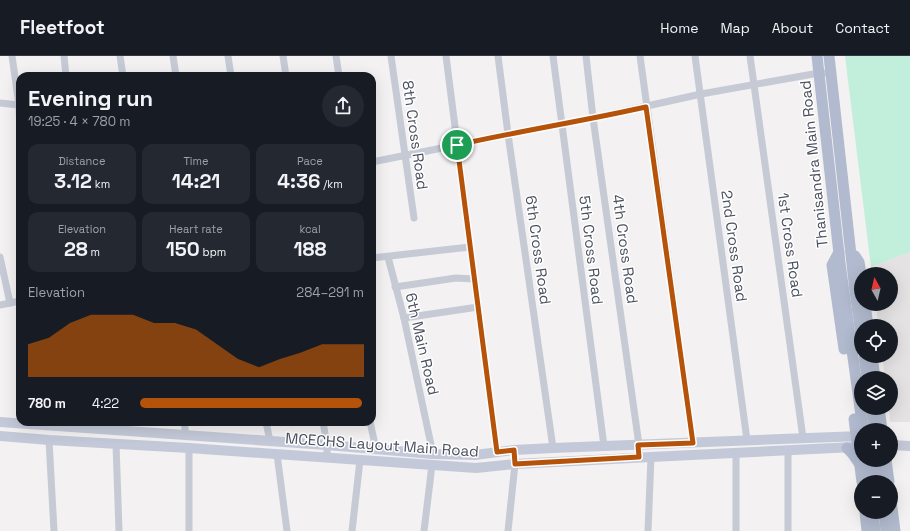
<!DOCTYPE html>
<html lang="en">
<head>
<meta charset="utf-8">
<style>
	:root { --surface:#171b24; --page:#242831; --text:#f1f3f6; --muted:#9ea1a6; --line:#363941; --accent:#b45309 }
	body { margin:0; font-family:"Space Grotesk",sans-serif; background:var(--page); color:var(--text); height:100vh; display:flex; flex-direction:column; font-size:15px; white-space:nowrap }
	* { box-sizing:border-box; margin:0 }
	p { font-size:13px; color:var(--muted) }
	.icon { flex:none; width:22px; height:22px; fill:none; stroke:currentColor; stroke-width:2; stroke-linecap:round; stroke-linejoin:round }
	.map { position:relative; flex:1; overflow:hidden }
	.sheet { position:absolute; left:16px; top:16px; width:360px; height:354px; display:flex; flex-direction:column; background:var(--surface); border-radius:12px; box-shadow:0 4px 16px #0002 }
	.sheet>* { flex:none }
	.needle { width:26px; rotate:352deg }
	.buttons { position:absolute; left:854px; top:211px; display:grid; gap:8px }
	.buttons a { display:grid; place-items:center; width:44px; height:44px; border-radius:50%; background:var(--surface); box-shadow:0 4px 16px #0002; font-size:20px }
	.pin { position:absolute; display:grid; place-items:center; width:34px; height:34px; color:#fff; margin:-17px; border:2px solid #fff; border-radius:50%; box-shadow:0 1px 4px #0007 }
	.round { display:grid; place-items:center; flex:none; width:42px; height:42px; border-radius:21px; background:var(--page) }
	.summary { display:flex; align-items:center; justify-content:space-between; height:68px; padding:0 12px }
	h1 { font-size:22px; font-weight:700; line-height:30px }
	.stats { display:grid; grid-template-columns:repeat(3,1fr); gap:6px; height:68px; padding:4px 12px }
	.stats div { display:grid; align-content:center; border-radius:10px; background:var(--page); text-align:center }
	.stats b { font-size:20px; font-weight:700 }
	.stats small { font-size:11px; font-weight:400 }
	.stats p { font-size:11px }
	.chart { height:112px; padding:8px 12px }
	.chart p { display:flex; justify-content:space-between }
	.chart svg { width:100%; height:72px; margin-top:4px; fill:var(--accent); opacity:.7 }
	ul { padding:0 12px; list-style:none; font-size:13px }
	li { display:grid; grid-template-columns:64px 48px 1fr; align-items:center; height:30px }
	li i { height:10px; border-radius:5px; background:var(--accent) }
	header { display:flex; align-items:center; gap:24px; box-sizing:border-box; height:56px; padding:0 20px; background:var(--surface); border-bottom:1px solid var(--line) }
	header strong { font-size:19px }
	nav { display:flex; gap:22px; margin-inline-start:auto; font-size:14px }
	.map>svg:first-child { display:block }
</style>
</head>
<body>
<header>
<strong>Fleetfoot</strong>
<nav><a>Home</a><a>Map</a><a>About</a><a>Contact</a></nav>
</header>
<div class="map">
<svg width="910" height="475" viewBox="0 0 910 475">
	<rect width="100%" height="100%" fill="#f3f1f1"/>
	<polygon fill="#e4e2e3" points="910,196 910,366 890,366 889,352 891,352 891,322 885,322 882,300 891,300 891,270 878,270 876,248 891,248 891,218 872,218 871,211"/>
	<polygon fill="#c1efdc" points="845,0 910,0 910,196 871,211"/>
	<g fill="none" stroke-linecap="round" stroke-linejoin="round">
		<g stroke="#c5cad5" stroke-width="7">
			<polyline points="12,0 19,49 20,82"/>
			<polyline points="64,0 66,20"/>
			<polyline points="120,0 123,20"/>
			<polyline points="173,0 176,20"/>
			<polyline points="228,0 231,20"/>
			<polyline points="283,0 286,20"/>
			<polyline points="336,0 339,20"/>
			<polyline points="391,0 414,162"/>
			<polyline points="446,0 478,251 497,396"/>
			<polyline points="498,0 508,78 553,392"/>
			<polyline points="553,0 604,390"/>
			<polyline points="586,0 593,62 639,389 639,401"/>
			<polyline points="640,0 693,387"/>
			<polyline points="695,0 747,384"/>
			<polyline points="750,0 803,382"/>
			<polyline points="0,47 19,49"/>
			<polyline points="372,106 457,89 508,78 593,62 701,38 819,17 831,17"/>
			<polyline points="0,201 10,247 20,245"/>
			<polyline points="388,201 404,262 433,398"/>
			<polyline points="372,202 470,191"/>
			<polyline points="395,231 456,222 474,223"/>
			<polyline points="0,249 10,247"/>
			<polyline points="404,262 478,251"/>
			<polyline points="184,366 186,379"/>
			<polyline points="266,366 270,385"/>
			<polyline points="323,366 327,389 327,401"/>
			<polyline points="370,366 376,393"/>
			<polyline points="49,384 54,475"/>
			<polyline points="116,388 119,475"/>
			<polyline points="189,392 189,475"/>
			<polyline points="788,394 788,475"/>
			<polyline points="277,398 287,475"/>
			<polyline points="352,475 360,404"/>
			<polyline points="424,475 432,409"/>
			<polyline points="508,475 515,408 514,394"/>
			<polyline points="648,475 651,401"/>
			<polyline points="736,475 736,396"/>
		</g>
		<g stroke="#c4c9d9" stroke-width="10">
			<polyline points="0,366 327,389 433,398 475,399 514,394 553,392 861,380"/>
			<polyline points="0,380 49,384 189,392 476,412 515,408 651,401 854,391"/>
			<polyline points="891,389 910,390"/>
		</g>
		<g stroke="#b1bace" stroke-width="11">
			<polyline points="817,0 840,207 863,374"/>
			<polyline points="829,0 855,235 861,279"/>
			<polyline points="839,196 832,209 844,293"/>
			<polyline points="855,200 859,206 861,218"/>
			<polyline points="865,248 868,270"/>
			<polyline points="864,300 867,322"/>
			<polyline points="872,300 875,322"/>
			<polyline points="871,352 874,374"/>
			<polyline points="879,352 882,374"/>
			<polyline points="854,363 862,426"/>
			<polyline points="847,392 852,397 859,407"/>
			<polyline points="867,404 870,426"/>
			<polyline points="878,404 880,426"/>
			<polyline points="886,404 889,426"/>
			<polyline points="891,444 895,475"/>
			<polyline points="865,456 867,475"/>
			<polyline points="873,456 875,475"/>
			<polyline points="884,456 886,475"/>
		</g>
	</g>
	<g fill="none" stroke-linecap="round" stroke-linejoin="round">
		<g stroke="#fff" stroke-width="8">
			<path id="route" d="M646,51L693,387L638,389L639,401L515,408L514,394L497,396L457,89C520,75 583,65 646,51Z"/>
		</g>
		<use href="#route" stroke="#b45309" stroke-width="5"/>
	</g>
	<g text-anchor="middle" stroke-width="3" stroke-linejoin="round" paint-order="stroke">
		<g font-size="15" fill="#494f5e" stroke="#fff">
			<text transform="translate(415 79) rotate(82)" y="5">8th Cross Road</text>
			<text transform="translate(814 108) rotate(-96)" y="5">Thanisandra Main Road</text>
			<text transform="translate(790 189) rotate(82)" y="5">1st Cross Road</text>
			<text transform="translate(734 190) rotate(82)" y="5">2nd Cross Road</text>
			<text transform="translate(625 193) rotate(82)" y="5">4th Cross Road</text>
			<text transform="translate(538 194) rotate(82)" y="5">6th Cross Road</text>
			<text transform="translate(591 194) rotate(83)" y="5">5th Cross Road</text>
			<text transform="translate(422 288) rotate(77)" y="5">6th Main Road</text>
			<text transform="translate(382 389) rotate(4)" y="5">MCECHS Layout Main Road</text>
		</g>
	</g>
</svg>
<div class="buttons">
<a><svg class="needle" viewBox="-14 -14 28 28"><path d="M0-13l5 13h-10z" fill="#e53935"/><path d="M0 13l5-13h-10z" fill="#9ea1a6"/></svg></a>
<a><svg class="icon" aria-label="locate" viewBox="0 0 24 24"><circle cx="12" cy="12" r="6"/><path d="M12 2v4M12 18v4M2 12h4M18 12h4"/></svg></a>
<a><svg class="icon" aria-label="layers" viewBox="0 0 24 24"><path d="M12 4l9 5-9 5-9-5zM3 14l9 5 9-5"/></svg></a>
<a>+</a>
<a>−</a>
</div>
<div class="pin" style="left:457px;top:89px;background:#1e9e55"><svg class="icon" aria-label="arrive" viewBox="0 0 24 24"><path d="M6 21V4h12l-3 4 3 4H6"/></svg></div>
<section class="sheet">
<div class="summary"><div><h1>Evening run</h1><p>19:25 · 4 × 780 m</p></div><a class="round"><svg class="icon" aria-label="share" viewBox="0 0 24 24"><path d="M12 15V3M7 8l5-5 5 5M5 13v7h14v-7"/></svg></a></div>
<div class="stats">
<div><p>Distance</p><b>3.12<small> km</small></b></div>
<div><p>Time</p><b>14:21</b></div>
<div><p>Pace</p><b>4:36<small> /km</small></b></div>
</div>
<div class="stats">
<div><p>Elevation</p><b>28<small> m</small></b></div>
<div><p>Heart rate</p><b>150<small> bpm</small></b></div>
<div><p>kcal</p><b>188</b></div>
</div>
<div class="chart"><p><span>Elevation</span>284–291 m</p>
<svg viewBox="0 0 160 44" preserveAspectRatio="none"><path d="M0 44V24L10 20L20 11L30 6L40 6L50 6L60 11L70 11L80 15L90 24L100 33L110 38L120 33L130 29L140 24L150 24L160 24V44z"/></svg>
</div>
<ul>
<li><b>780 m</b>4:22<i style="width:99%"></i></li>
</ul>
</section>
</div>
</body>
</html>
